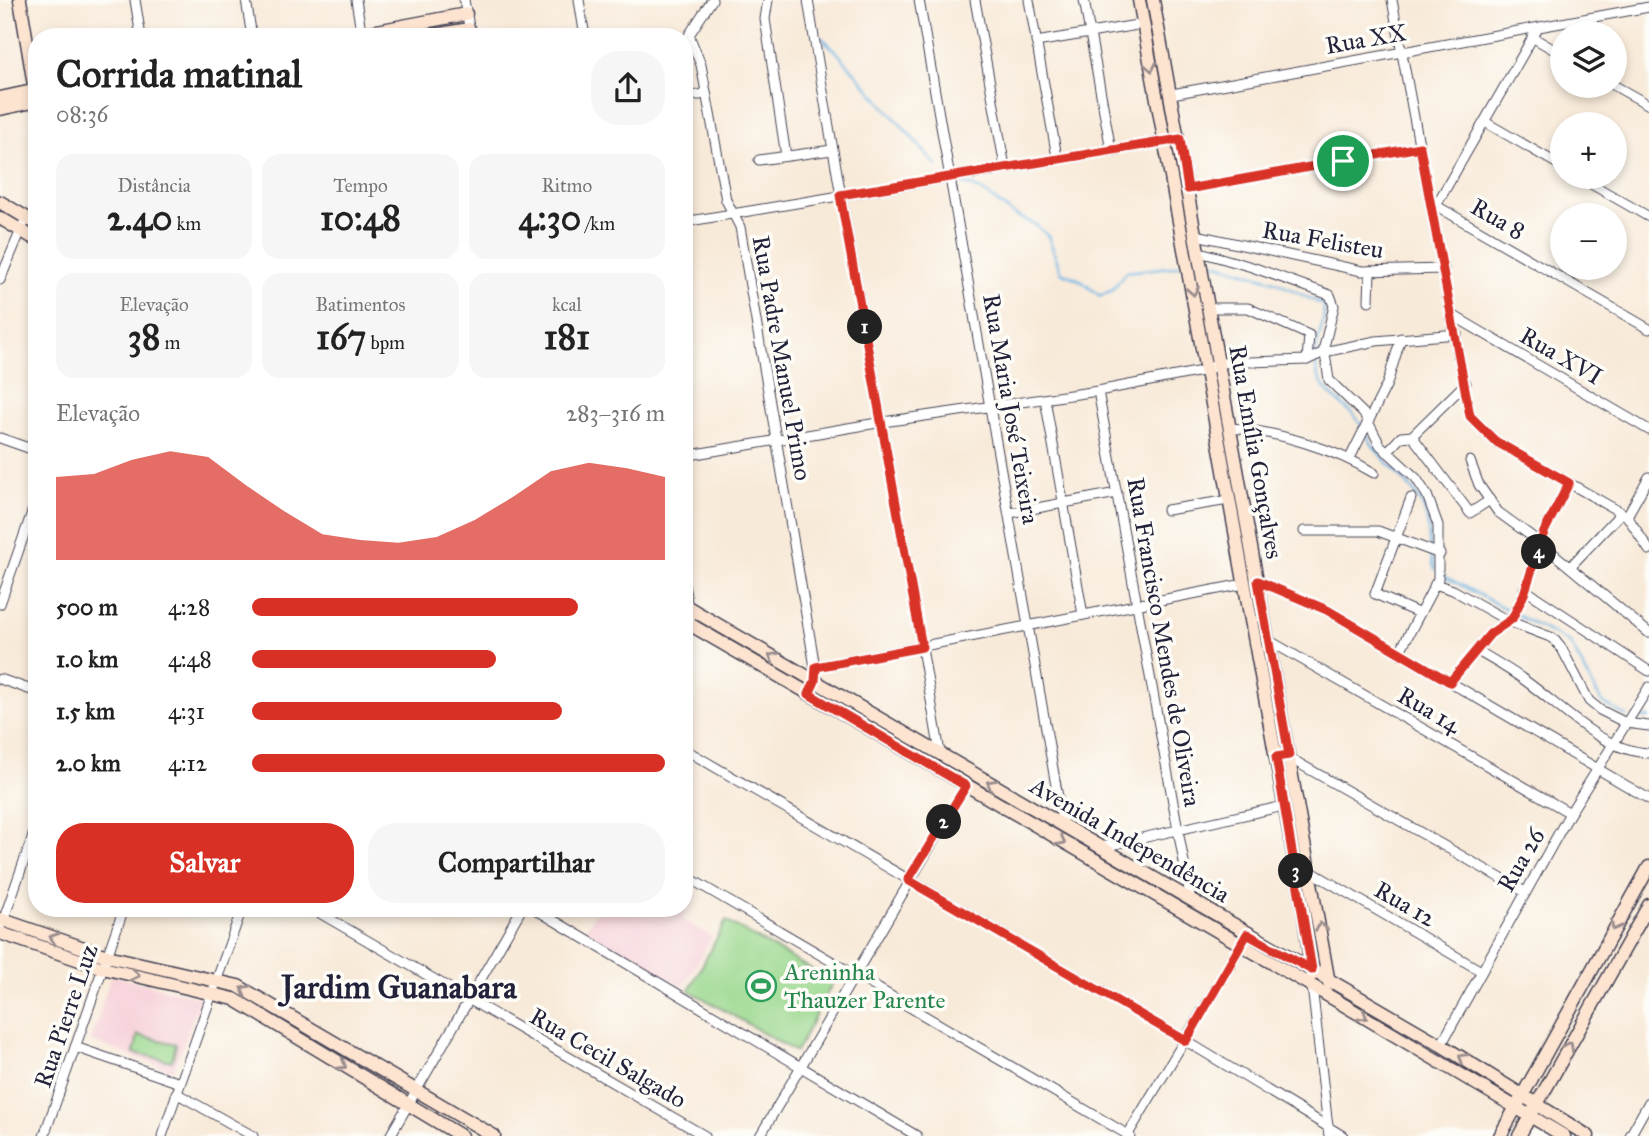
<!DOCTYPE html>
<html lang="pt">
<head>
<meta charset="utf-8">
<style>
	:root { --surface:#fff; --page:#f6f6f6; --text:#222; --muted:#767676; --accent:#d93025 }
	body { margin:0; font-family:"IM FELL Great Primer",serif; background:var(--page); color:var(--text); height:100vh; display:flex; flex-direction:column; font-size:26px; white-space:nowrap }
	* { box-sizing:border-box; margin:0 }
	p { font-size:23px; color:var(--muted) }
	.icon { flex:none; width:38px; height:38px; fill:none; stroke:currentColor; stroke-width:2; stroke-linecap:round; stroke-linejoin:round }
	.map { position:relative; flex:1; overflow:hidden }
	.details { position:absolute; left:28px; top:28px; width:665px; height:889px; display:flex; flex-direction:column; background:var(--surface); border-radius:28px; box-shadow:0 4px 10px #0003 }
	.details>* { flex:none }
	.fabs { position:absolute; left:1550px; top:21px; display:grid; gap:14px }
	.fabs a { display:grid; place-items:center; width:77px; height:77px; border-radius:50%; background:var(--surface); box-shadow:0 4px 10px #0003; font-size:35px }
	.pin { position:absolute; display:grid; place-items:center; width:60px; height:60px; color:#fff; margin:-30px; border:4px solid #fff; border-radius:50%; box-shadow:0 2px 7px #0007 }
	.km { position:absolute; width:35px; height:35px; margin:-18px; border-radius:50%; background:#222; color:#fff; font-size:19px; line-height:35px; text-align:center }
	.round { display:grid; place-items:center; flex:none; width:74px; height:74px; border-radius:28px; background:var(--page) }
	.summary { display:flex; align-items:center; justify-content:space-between; height:119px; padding:0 28px }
	h1 { font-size:38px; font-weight:700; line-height:52px }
	.metrics { display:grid; grid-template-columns:repeat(3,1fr); gap:10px; height:119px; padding:7px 28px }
	.metrics div { display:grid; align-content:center; border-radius:18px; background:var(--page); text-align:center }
	.metrics b { font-size:35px; font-weight:700 }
	.metrics small { font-size:19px; font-weight:400 }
	.metrics p { font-size:19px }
	.chart { height:196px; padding:14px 28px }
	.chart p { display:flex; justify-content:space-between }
	.chart svg { width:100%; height:126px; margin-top:7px; fill:var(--accent); opacity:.7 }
	.button { display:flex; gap:14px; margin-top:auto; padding:14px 28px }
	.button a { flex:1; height:80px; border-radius:28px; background:var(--accent); color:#fff; font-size:28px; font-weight:700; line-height:80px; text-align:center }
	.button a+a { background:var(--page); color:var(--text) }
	ul { padding:0 28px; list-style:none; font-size:23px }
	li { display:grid; grid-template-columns:112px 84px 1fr; align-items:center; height:52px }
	li i { height:18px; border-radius:9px; background:var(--accent) }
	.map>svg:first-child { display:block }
</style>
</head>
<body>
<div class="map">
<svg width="1649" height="1136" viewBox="0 0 1649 1136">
	<rect width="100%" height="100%" fill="#fdfcf7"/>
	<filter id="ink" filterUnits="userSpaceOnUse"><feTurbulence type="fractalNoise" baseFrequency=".0143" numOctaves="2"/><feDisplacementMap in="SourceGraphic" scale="14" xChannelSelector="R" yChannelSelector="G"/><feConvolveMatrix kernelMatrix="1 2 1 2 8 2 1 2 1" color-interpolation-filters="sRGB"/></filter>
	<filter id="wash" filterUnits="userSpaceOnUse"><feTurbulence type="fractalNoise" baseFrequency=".00686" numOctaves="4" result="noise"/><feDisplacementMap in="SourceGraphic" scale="28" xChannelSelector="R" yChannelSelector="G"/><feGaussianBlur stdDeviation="1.57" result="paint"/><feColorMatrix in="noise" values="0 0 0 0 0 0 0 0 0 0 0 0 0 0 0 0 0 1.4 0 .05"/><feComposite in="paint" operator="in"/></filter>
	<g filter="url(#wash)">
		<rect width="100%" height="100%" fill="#f8ead9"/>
		<g fill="#f6cfd8">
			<polygon points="684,884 698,892 682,919 712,937 683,988 585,931 598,908 684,908"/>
			<polygon points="114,976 201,998 173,1071 91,1041 110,978"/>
		</g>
		<g fill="#99d78c" stroke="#5e7c64" stroke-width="2">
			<polygon points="726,921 833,982 796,1052 689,990"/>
			<polygon points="138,1035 176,1044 172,1061 134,1053"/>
		</g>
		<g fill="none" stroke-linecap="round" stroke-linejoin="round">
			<g stroke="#6db4e4" stroke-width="2.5">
				<polyline points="822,38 835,50 937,166"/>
				<polyline points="961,182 983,191 1013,214 1036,225 1048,236 1061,272 1080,280 1100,296 1111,291 1126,272 1179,266"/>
				<path d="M1211,262L1274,281L1323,305C1329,328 1304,351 1322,384C1332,402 1354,409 1363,428"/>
				<path d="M1366,434C1379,460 1405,476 1420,501C1433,522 1425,547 1435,569"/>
				<polyline points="1440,574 1570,643 1602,703 1627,716"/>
				<polyline points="1634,717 1649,718"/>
			</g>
		</g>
	</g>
	<g filter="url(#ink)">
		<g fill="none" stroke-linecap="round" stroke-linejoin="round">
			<g stroke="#424053" stroke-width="11">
				<g id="street">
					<polyline points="135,0 141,37"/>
					<polyline points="246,0 252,37"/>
					<polyline points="356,0 362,37"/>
					<polyline points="464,0 471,37"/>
					<polyline points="579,0 585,37"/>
					<polyline points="712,0 689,35 701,65 726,200 740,227 815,667 815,681 809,694"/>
					<polyline points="768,0 765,19 786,156"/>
					<path d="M808,0C848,252 898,502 940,753"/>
					<polyline points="919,0 1063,826"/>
					<polyline points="975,0 1005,167"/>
					<polyline points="1029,0 1057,157"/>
					<polyline points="1084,0 1111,150"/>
					<polyline points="1392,0 1470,416 1495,441 1627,516 1649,550"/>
					<polyline points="1532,37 1563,55"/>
					<polyline points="1036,42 1143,24"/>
					<polyline points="1615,86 1649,105"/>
					<polyline points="1172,94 1649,7"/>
					<polyline points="684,97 706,94"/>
					<polyline points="1485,122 1563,167"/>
					<polyline points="759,160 832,150"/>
					<polyline points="1579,177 1649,217"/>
					<polyline points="1188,189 1420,147"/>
					<polyline points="1435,205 1649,329"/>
					<polyline points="1434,209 1538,28"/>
					<polyline points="684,222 1180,139"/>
					<polyline points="1196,235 1362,271 1444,269"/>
					<polyline points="1200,252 1252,267 1330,295 1334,306 1324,347 1329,380 1364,414 1380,445 1416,478 1427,495 1438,525 1438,579 1399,653"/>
					<polyline points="0,280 26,218"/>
					<polyline points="1369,301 1370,271"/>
					<polyline points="1210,308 1248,308 1309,335 1307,360"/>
					<polyline points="1454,316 1649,430"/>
					<polyline points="1098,391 1191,901"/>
					<polyline points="1045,399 1083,615"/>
					<path d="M1230,428C1276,431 1335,449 1374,473"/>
					<polyline points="1412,436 1470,513 1490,500"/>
					<polyline points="0,438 37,451"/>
					<polyline points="1387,452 1401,437 1412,436 1466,383"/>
					<polyline points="684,456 883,422 1098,391 1207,370 1219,363 1307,360 1324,352 1376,341 1457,334"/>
					<polyline points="1350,458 1387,384 1401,338"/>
					<polyline points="1470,461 1479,485 1498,512 1542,544 1649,633"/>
					<polyline points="1411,498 1375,594 1418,613"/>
					<polyline points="1167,510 1229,500"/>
					<polyline points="1010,513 1117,493"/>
					<polyline points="1627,516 1649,477"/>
					<polyline points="1304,531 1378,531 1440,554"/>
					<polyline points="1570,567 1621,513"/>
					<polyline points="1258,581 1327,610 1649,799"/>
					<polyline points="1435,584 1453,590 1508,621 1553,638 1562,649 1589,701 1600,710 1626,723 1649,726"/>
					<polyline points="684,585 691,625 684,636"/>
					<polyline points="1524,589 1649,671"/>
					<polyline points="0,604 37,498"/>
					<polyline points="1268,640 1570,813"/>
					<path d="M1476,650C1493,660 1511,670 1527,682C1563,708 1602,751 1649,753"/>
					<polyline points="815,667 1244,584"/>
					<polyline points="0,679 37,692"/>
					<polyline points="1450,682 1490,634 1512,619 1524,594 1544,532 1569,483"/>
					<polyline points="684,749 1186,1041 1343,1136"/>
					<polyline points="1286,756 1525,892"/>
					<polyline points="1102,847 1284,806"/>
					<polyline points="1310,871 1481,971"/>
					<polyline points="684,875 1130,1136"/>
					<polyline points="222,908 240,915"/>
					<polyline points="311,908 705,1136"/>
					<polyline points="533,908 917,1136"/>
					<polyline points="2,924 37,824"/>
					<polyline points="1312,986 1329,1136"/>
					<polyline points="1441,1045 1570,813 1649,687"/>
					<polyline points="75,1047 180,1083"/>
					<polyline points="176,1093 253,1136"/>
					<polyline points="44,1136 124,908"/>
					<polyline points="162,1136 242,908"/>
					<polyline points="390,1136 522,908"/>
					<polyline points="760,1136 966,786"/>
					<polyline points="1127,1136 1243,943"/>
					<polyline points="1630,1136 1649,1102"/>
				</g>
			</g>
			<g stroke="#424053" stroke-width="15">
				<g id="secondary">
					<polyline points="20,0 37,103"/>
					<polyline points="1139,0 1303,908 1312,975"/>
					<polyline points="1153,0 1329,983"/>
					<polyline points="345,37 466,14"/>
					<polyline points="424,37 469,29"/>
					<polyline points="0,98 37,90"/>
					<polyline points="0,109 37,101"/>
					<polyline points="0,202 37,224"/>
					<polyline points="0,218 37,240"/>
					<polyline points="684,605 1441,1045 1588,1136"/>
					<polyline points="684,621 1312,986 1564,1136"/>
					<polyline points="0,919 107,956 238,986 494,1136"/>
					<polyline points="0,933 103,968 234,999 461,1136"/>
					<polyline points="1500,1136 1649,867"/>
					<polyline points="1519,1136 1649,905"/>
				</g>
			</g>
			<use href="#street" stroke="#fff" stroke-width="9"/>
			<use href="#secondary" stroke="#fde4d1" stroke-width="12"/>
		</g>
		<defs><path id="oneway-chevron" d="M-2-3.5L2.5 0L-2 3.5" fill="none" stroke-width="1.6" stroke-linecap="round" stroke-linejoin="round" transform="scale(1.75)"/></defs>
		<g stroke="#9a8d8e">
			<use href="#oneway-chevron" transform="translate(1151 67) rotate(79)"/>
			<use href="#oneway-chevron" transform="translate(1193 291) rotate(80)"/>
			<use href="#oneway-chevron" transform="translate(773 657) rotate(-150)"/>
			<use href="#oneway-chevron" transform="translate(991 784) rotate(-150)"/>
			<use href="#oneway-chevron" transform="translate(1061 841) rotate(30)"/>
			<use href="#oneway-chevron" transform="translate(1615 926) rotate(119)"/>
			<use href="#oneway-chevron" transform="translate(1321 927) rotate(-100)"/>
			<use href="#oneway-chevron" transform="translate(54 938) rotate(-161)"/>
			<use href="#oneway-chevron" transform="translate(135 975) rotate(12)"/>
			<use href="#oneway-chevron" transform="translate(245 990) rotate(-152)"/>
			<use href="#oneway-chevron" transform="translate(1363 1016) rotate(31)"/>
			<use href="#oneway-chevron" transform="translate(1569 1046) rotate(-61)"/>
			<use href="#oneway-chevron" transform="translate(1463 1058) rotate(-148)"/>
			<use href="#oneway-chevron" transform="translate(342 1065) rotate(31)"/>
		</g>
	</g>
	<g fill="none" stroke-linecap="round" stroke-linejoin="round" filter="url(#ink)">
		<g stroke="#fff" stroke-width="14">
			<polygon id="route" points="1180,139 1188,189 1420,147 1470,416 1495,441 1569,483 1544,532 1524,594 1512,619 1490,634 1450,682 1327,610 1258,581 1289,755 1276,757 1312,970 1247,934 1186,1041 908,880 966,786 809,694 815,681 816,667 922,647 840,195"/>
		</g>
		<use href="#route" stroke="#d93025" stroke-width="9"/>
	</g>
	<defs>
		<g id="stadium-ring" transform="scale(1.575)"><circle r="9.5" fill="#fdfcf7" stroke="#2e9e5b" stroke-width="1.5"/><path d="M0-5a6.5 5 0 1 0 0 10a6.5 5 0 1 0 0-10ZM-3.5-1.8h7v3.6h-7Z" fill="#2e9e5b"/></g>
	</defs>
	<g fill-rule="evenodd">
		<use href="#stadium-ring" x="761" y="986"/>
	</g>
	<g text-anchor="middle" stroke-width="7" stroke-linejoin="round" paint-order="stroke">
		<g font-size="24" fill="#22223b" stroke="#fdfcf7">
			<text transform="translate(1366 39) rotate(-10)" y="8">Rua XX</text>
			<text transform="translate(1498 219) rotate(30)" y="8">Rua 8</text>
			<text transform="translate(1323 240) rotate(10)" y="8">Rua Felisteu</text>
			<text transform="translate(1561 356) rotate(30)" y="8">Rua XVI</text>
			<text transform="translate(782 358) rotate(80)" y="8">Rua Padre Manuel Primo</text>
			<text transform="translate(1011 409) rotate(80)" y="8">Rua Maria José Teixeira</text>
			<text transform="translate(1256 452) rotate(80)" y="8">Rua Emília Gonçalves</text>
			<text transform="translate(1164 642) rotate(80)" y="8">Rua Francisco Mendes de Oliveira</text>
			<text transform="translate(1429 710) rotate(30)" y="8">Rua 14</text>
			<text transform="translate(1130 840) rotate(30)" y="8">Avenida Independência</text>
			<text transform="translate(1521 860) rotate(-60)" y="8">Rua 26</text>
			<text transform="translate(1405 904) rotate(30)" y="8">Rua 12</text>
			<text transform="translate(66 1016) rotate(-71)" y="8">Rua Pierre Luz</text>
			<text transform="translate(608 1058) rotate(30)" y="8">Rua Cecil Salgado</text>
		</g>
		<g font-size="24" fill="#27864d" stroke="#fdfcf7" text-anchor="start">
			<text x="784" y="980">Areninha<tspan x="784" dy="28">Thauzer Parente</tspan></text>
		</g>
		<g font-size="32" font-weight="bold" fill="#22223b" stroke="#fdfcf7">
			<text x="399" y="998">Jardim Guanabara</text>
		</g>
	</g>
</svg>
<div class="fabs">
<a><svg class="icon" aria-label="layers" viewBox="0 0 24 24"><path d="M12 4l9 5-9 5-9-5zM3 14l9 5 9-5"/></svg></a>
<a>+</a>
<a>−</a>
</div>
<div class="pin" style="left:1343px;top:161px;background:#1e9e55"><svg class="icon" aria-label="arrive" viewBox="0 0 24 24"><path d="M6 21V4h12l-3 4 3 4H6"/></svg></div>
<b class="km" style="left:865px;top:327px">1</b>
<b class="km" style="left:944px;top:822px">2</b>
<b class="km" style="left:1296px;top:871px">3</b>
<b class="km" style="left:1539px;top:552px">4</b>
<section class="details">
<div class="summary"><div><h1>Corrida matinal</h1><p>08:36</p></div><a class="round"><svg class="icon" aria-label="share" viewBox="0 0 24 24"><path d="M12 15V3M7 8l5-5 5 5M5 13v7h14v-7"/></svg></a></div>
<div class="metrics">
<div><p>Distância</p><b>2.40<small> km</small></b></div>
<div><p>Tempo</p><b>10:48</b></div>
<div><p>Ritmo</p><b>4:30<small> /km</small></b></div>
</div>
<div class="metrics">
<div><p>Elevação</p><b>38<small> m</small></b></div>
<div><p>Batimentos</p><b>167<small> bpm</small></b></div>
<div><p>kcal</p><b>181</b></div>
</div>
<div class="chart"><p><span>Elevação</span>283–316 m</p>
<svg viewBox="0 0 160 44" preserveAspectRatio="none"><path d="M0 44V15L10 14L20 9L30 6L40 8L50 18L60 27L70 35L80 37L90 38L100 36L110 30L120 22L130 13L140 10L150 12L160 15V44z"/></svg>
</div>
<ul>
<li><b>500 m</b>4:28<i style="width:79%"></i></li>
<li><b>1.0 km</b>4:48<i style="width:59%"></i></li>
<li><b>1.5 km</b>4:31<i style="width:75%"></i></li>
<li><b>2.0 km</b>4:12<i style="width:100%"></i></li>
</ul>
<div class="button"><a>Salvar</a><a>Compartilhar</a></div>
</section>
</div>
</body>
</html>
